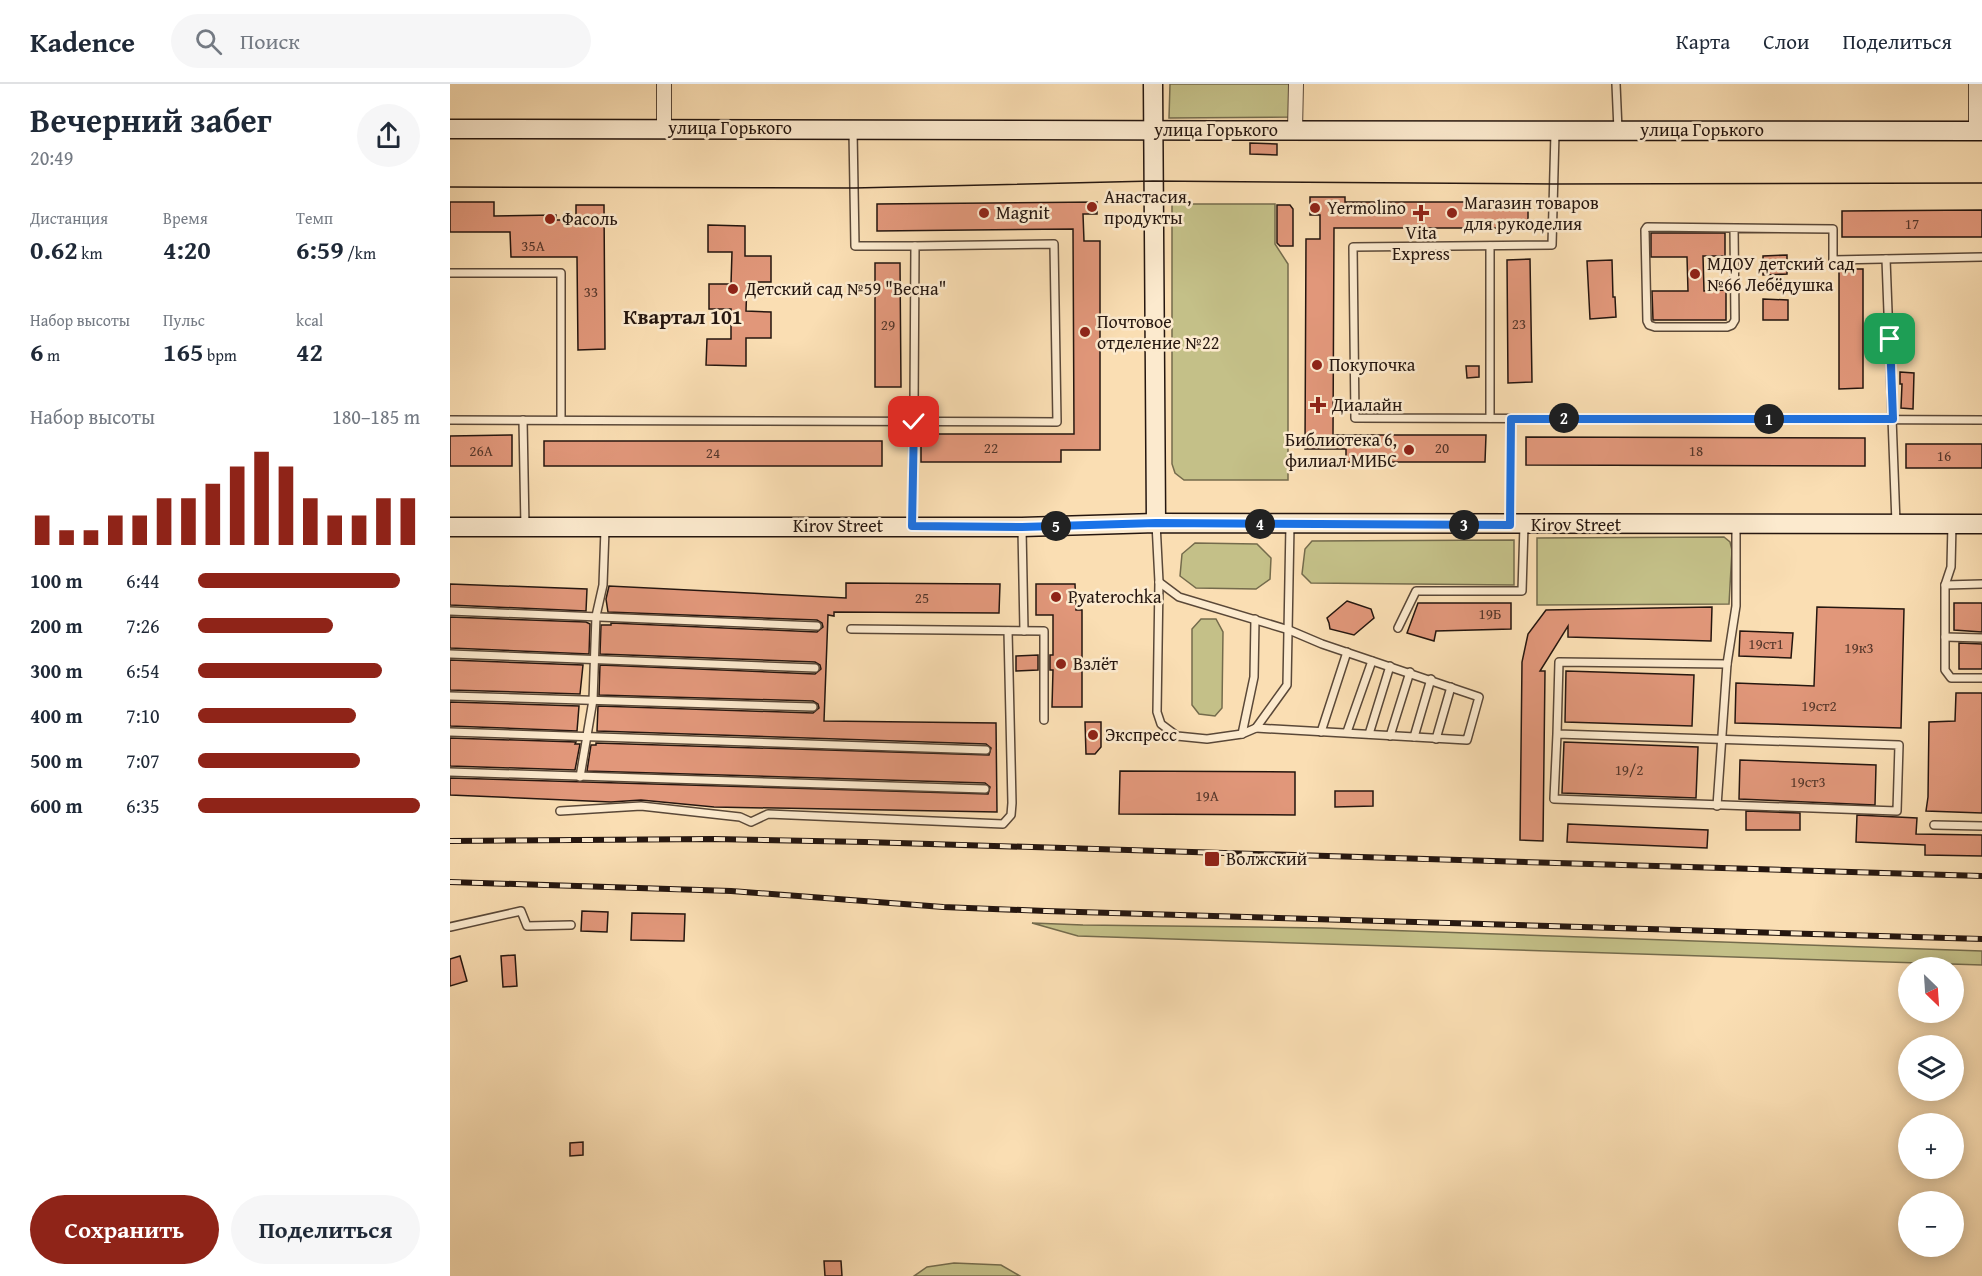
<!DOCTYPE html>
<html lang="ru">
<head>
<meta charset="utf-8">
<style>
	:root { --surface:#fff; --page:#f6f6f7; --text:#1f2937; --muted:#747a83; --line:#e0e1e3; --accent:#8f2418 }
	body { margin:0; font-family:"Gentium Book Plus",serif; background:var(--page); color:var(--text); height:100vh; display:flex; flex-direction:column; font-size:22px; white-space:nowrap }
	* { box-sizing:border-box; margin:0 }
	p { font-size:20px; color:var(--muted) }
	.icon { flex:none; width:33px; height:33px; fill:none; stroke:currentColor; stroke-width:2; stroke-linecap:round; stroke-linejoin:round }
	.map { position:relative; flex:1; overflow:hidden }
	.sheet { display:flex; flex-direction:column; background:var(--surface); width:450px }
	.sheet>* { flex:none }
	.needle { width:39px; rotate:155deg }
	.controls { position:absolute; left:1448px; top:873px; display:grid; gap:12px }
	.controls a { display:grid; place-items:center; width:66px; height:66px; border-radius:50%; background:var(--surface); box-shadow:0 3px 15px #0003; font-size:30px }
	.pin { position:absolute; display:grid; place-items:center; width:51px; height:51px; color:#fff; margin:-26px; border-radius:12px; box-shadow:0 3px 9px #0006 }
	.km { position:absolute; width:30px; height:30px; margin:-15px; border-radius:50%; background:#222; color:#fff; font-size:16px; line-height:30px; text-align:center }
	.round { display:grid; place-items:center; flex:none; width:63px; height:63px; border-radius:32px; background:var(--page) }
	.summary { display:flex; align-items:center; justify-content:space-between; height:102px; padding:0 30px }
	h1 { font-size:33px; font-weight:700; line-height:45px }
	.figures { display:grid; grid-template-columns:repeat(3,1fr); gap:9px; height:102px; padding:6px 30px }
	.figures div { display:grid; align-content:center }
	.figures b { font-size:26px; font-weight:700 }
	.figures small { font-size:16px; font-weight:400 }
	.figures p { font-size:16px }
	.chart { height:168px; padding:12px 30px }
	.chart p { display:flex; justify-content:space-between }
	.chart svg { width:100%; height:108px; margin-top:6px; stroke:var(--accent); stroke-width:6 }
	.button { display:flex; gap:12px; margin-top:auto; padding:12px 30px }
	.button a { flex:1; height:69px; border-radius:36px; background:var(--accent); color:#fff; font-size:24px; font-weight:700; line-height:69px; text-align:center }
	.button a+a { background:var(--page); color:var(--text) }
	ul { padding:0 30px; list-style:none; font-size:20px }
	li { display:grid; grid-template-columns:96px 72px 1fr; align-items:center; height:45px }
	li i { height:15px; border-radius:8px; background:var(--accent) }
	header { display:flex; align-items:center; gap:36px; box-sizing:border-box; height:84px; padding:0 30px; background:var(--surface); border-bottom:2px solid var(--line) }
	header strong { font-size:28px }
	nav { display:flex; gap:33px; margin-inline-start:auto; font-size:21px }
	.search { width:420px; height:54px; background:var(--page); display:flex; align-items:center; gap:15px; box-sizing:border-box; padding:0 21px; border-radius:33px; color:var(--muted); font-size:22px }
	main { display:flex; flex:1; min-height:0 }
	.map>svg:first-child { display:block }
</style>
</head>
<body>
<header>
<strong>Kadence</strong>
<div class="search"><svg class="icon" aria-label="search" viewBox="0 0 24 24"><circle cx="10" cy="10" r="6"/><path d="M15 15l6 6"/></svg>Поиск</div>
<nav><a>Карта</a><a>Слои</a><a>Поделиться</a></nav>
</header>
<main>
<section class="sheet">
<div class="summary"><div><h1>Вечерний забег</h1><p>20:49</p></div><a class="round"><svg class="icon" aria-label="share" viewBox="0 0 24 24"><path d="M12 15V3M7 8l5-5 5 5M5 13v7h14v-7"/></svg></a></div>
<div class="figures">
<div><p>Дистанция</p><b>0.62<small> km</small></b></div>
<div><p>Время</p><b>4:20</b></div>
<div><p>Темп</p><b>6:59<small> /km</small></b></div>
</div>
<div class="figures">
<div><p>Набор высоты</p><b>6<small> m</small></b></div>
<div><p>Пульс</p><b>165<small> bpm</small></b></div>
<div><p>kcal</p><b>42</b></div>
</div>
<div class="chart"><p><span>Набор высоты</span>180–185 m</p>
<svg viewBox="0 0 160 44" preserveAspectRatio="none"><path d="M5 44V32M15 44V38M25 44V38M35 44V32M45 44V32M55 44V25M65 44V25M75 44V19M85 44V12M95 44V6M105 44V12M115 44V25M125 44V32M135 44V32M145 44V25M155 44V25"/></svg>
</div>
<ul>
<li><b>100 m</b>6:44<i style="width:91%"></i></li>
<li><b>200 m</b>7:26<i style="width:61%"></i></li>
<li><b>300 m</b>6:54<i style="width:83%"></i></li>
<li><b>400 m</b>7:10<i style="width:71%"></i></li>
<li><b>500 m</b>7:07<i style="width:73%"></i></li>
<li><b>600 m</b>6:35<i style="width:100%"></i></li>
</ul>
<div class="button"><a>Сохранить</a><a>Поделиться</a></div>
</section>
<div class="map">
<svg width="1532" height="1192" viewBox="0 0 1532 1192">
	<rect width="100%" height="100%" fill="#fadeb3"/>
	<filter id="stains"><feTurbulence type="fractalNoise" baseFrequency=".00333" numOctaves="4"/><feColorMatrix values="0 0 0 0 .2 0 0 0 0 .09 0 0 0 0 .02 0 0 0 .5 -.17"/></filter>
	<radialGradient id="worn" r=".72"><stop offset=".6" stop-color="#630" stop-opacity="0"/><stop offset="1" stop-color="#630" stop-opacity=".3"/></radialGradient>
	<g fill="#c4c088" stroke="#746b4c" stroke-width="1.5">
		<polygon points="720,0 839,0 840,33 719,34"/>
		<polygon points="722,120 825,120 825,160 838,180 838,396 734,396 725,389 722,380"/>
		<polygon points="1274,453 1280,458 1282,466 1279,520 1087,521 1087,454"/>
		<polygon points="1064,456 1064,501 861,499 852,490 855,465 862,457"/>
		<polygon points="745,459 807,460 821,474 820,495 806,505 746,504 730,492 732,470"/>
		<polygon points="751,535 766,535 773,548 772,624 765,632 749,630 742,621 742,545"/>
		<polygon points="582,839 633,841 872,844 1532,867 1532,881 628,852"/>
		<polygon points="504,1179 551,1181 570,1192 464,1192 477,1183"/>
	</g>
	<g fill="#e1977a" stroke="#25160f" stroke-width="1.5">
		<polygon points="800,59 827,60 827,71 800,70"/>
		<polygon points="860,113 895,113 895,118 1078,118 1078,144 884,144 883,351 1036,351 1035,378 896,378 896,365 855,365 856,155 870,155 870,131 860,131"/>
		<polygon points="0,118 44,118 44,132 106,131 106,136 126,136 126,121 154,121 155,265 128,266 127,173 61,173 60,148 0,148"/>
		<polygon points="647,118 647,130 633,130 634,157 650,157 650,366 611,366 611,378 471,378 471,350 624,350 623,145 427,147 427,120"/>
		<polygon points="827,121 840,121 843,125 843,162 830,162 827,159"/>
		<polygon points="1532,126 1532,153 1392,153 1392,127"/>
		<polygon points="258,141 295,142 295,172 321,172 321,198 297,198 296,227 321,228 321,254 296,254 296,282 256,281 257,255 281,255 281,225 259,225 259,200 281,200 282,168 258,168"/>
		<polygon points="1201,149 1275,149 1275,172 1253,172 1254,207 1276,206 1276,236 1203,236 1202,207 1238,207 1237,173 1201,173"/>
		<polygon points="1337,171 1337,190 1313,191 1313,172"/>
		<polygon points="1080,175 1082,298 1058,299 1057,176"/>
		<polygon points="1162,176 1163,213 1165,213 1166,233 1140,235 1137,177"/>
		<polygon points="425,179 450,179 451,303 425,303"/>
		<polygon points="1389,185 1413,185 1413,304 1389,305"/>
		<polygon points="1313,215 1338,216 1338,236 1313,236"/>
		<polygon points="1016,282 1029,282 1029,293 1017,294"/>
		<polygon points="1450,288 1464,289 1463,325 1451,324 1452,300 1450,300"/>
		<polygon points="62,351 62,382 0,382 0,352"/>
		<polygon points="1076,353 1415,354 1415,382 1076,381"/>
		<rect x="94" y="357" width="338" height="25"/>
		<rect x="1456" y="360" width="76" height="24"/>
		<polygon points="396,499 550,500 549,529 384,528 384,532 378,531 374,637 546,639 547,728 264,723 191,716 161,718 0,711 0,694 538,710 540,703 535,699 137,687 141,661 146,661 146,659 539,671 541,664 536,660 147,647 148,622 363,629 369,624 368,620 363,617 149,611 150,581 365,590 371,585 370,581 365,578 150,570 151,541 161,541 161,539 367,548 373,543 372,539 367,536 158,528 156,515 159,502 396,514"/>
		<polygon points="0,500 137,505 136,527 0,521"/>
		<polygon points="586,500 625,500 626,526 632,526 632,623 602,623 603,586 600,586 600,571 603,571 603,531 586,531"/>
		<polygon points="897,517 921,525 924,534 904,551 880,545 879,539 877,534"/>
		<polygon points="968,519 1061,519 1061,545 986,547 984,557 957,549"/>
		<polygon points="1504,519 1532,519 1532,548 1504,546"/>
		<polygon points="1262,523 1261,557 1118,553 1118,542 1090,587 1095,587 1093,757 1070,756 1072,578 1078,550 1096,526"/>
		<polygon points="1367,523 1454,525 1451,644 1285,639 1286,599 1364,602"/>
		<polygon points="0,533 136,538 140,540 139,570 0,564"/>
		<polygon points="1290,547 1343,549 1341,574 1289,572"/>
		<polygon points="1509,559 1532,560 1532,585 1509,585"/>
		<polygon points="588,571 588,586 566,587 566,572"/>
		<polygon points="0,576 133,581 130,610 0,606"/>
		<polygon points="1116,587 1244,591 1242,642 1115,638"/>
		<polygon points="1506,609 1532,609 1532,729 1476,727 1478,713 1479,638 1505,637"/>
		<polygon points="0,618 129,622 127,647 0,642"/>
		<polygon points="635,638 651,638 651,663 645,670 636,670"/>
		<polygon points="0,654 126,658 125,660 130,660 125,686 0,682"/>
		<polygon points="1114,658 1248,663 1246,714 1112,709"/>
		<polygon points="1290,676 1426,681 1425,721 1289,715"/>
		<polygon points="670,687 845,688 845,731 669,730"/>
		<polygon points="885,707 923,707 923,722 885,723"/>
		<polygon points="1296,727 1350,729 1350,746 1296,746"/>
		<polygon points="1407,731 1467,734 1466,750 1532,751 1532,772 1475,771 1475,761 1406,758"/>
		<polygon points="1118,740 1258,746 1257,764 1117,758"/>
		<polygon points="132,827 158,828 157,848 131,847"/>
		<polygon points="182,829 235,830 234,857 181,856"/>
		<polygon points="65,871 67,902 53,903 51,872"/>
		<polygon points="10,872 17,897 0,902 0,875"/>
		<polygon points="133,1058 133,1071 120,1072 120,1059"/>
		<polygon points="374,1177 391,1177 392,1192 375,1192"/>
	</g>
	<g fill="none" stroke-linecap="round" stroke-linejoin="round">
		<g stroke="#5a4838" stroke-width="10">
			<g id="lane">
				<polyline points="1166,0 1168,46"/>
				<polyline points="403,47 405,162 465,162"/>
				<polyline points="1105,49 1102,161 903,163 905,334 1532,336"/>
				<polyline points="1284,144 1285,236 1282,241 1277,243 1205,243 1199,241 1197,237 1195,146 1197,143 1383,145 1383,176 1532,173"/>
				<polyline points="1040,162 1040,334"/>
				<polyline points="1436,175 1446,439"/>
				<polyline points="0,189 111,189 111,336"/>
				<polyline points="0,336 607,338 604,160 465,162 464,322 463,338 462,441"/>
				<polyline points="73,336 75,443"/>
				<polyline points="1060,437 1061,335"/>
				<polyline points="706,439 709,498 707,628 711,640 727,652 757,655 792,650 806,644 837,601 840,441"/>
				<polyline points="1502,440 1501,483 1495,501 1495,586 1501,594 1532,594"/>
				<polyline points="572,445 574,547"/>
				<polyline points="709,498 729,513 839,546 872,560 1029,613 1017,656 806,644"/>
				<polyline points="1495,501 1532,500"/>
				<polyline points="0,527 367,542"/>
				<polyline points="948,544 966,507 1072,507 1074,441"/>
				<polyline points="401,545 594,547 594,636"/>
				<polyline points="1495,553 1532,554"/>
				<polyline points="0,570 365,584"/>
				<polyline points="0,612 363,623"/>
				<polyline points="0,648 536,666"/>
				<polyline points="871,648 897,568"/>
				<polyline points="897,648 922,577"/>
				<polyline points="792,650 804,593 805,535"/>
				<polyline points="919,650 940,582"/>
				<polyline points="1107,650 1104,715 1447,727 1449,661 1107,650 1109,578 1277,580"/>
				<polyline points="940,652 960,588"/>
				<polyline points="964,653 981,595"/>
				<polyline points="986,655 1001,603"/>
				<polyline points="0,688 535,705"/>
				<polyline points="130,693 143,616 146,532 153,501 155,445"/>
				<polyline points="1267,722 1277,580 1286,522 1286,440"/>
				<polyline points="110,727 191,722 290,733 301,738 318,730 553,740 561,731 562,719 558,547"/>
				<polyline points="1484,741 1532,742"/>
				<polyline points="0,843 71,827 77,842 121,841"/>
			</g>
		</g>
		<g stroke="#5a4838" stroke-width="16">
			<g id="street">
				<polyline points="214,44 214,0"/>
				<polyline points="845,46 846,0"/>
				<polyline points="1526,47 1526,0"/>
			</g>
		</g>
		<g stroke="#25160f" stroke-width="21">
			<g id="secondary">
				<polyline points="703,0 706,439"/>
				<path d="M0,45C511,43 1021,50 1532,47"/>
				<polyline points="0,443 572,443 706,439 1532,440"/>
			</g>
		</g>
		<use href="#lane" stroke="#fceace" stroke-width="7"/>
		<use href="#street" stroke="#fceace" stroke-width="14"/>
		<use href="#secondary" stroke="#fceace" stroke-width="18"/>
		<polyline stroke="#25160f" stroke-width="1.5" points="0,103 404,104 703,97 1103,100 1532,99"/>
		<g stroke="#25160f" stroke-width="6">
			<g id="rail">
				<polyline points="0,757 264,755 415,758 1532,792"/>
				<polyline points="0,798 281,807 493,823 596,827 1532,855"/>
			</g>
		</g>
		<use href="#rail" stroke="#fceace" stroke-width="4" stroke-dasharray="11" stroke-linecap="butt"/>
	</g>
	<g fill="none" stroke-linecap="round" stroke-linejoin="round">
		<g stroke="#fff" stroke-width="12">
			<polyline id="route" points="464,338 462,442 572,443 706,439 1060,441 1061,335 1443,335 1440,255"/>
		</g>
		<use href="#route" stroke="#1a73e8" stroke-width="8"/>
	</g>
	<g fill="#8f2418" stroke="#fceace" stroke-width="2">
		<circle cx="642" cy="123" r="6"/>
		<circle cx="865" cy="124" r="6"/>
		<circle cx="534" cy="129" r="6"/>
		<path d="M968 120h6v6h6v6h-6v6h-6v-6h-6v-6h6z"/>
		<circle cx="1002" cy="129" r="6"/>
		<circle cx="100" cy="135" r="6"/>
		<circle cx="1245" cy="190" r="6"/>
		<circle cx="283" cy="205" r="6"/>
		<circle cx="635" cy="248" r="6"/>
		<circle cx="867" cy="281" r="6"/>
		<path d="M865 312h6v6h6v6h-6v6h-6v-6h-6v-6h6z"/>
		<circle cx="959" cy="366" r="6"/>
		<circle cx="606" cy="513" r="6"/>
		<circle cx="611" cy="580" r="6"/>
		<circle cx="643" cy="651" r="6"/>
		<rect x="754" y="767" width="16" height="16" rx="3"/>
	</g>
	<g text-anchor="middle" stroke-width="5" stroke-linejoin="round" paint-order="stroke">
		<g font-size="15" fill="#54362a">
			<text x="1462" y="145">17</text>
			<text x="83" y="167">35А</text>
			<text x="141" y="213">33</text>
			<text x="1069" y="245">23</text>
			<text x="438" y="246">29</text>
			<text x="541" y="369">22</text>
			<text x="992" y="369">20</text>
			<text x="31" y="372">26А</text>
			<text x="1246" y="372">18</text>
			<text x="263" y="374">24</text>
			<text x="1494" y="377">16</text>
			<text x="472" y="519">25</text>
			<text x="1040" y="535">19Б</text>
			<text x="1316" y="565">19ст1</text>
			<text x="1409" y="569">19к3</text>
			<text x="1369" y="627">19ст2</text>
			<text x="1179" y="691">19/2</text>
			<text x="1358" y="703">19ст3</text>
			<text x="757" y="717">19А</text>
		</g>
		<g font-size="18" fill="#25160f" stroke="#fceace">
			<text x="280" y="50">улица Горького</text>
			<text x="766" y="52">улица Горького</text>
			<text x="1252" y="52">улица Горького</text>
			<text x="1126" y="447">Kirov Street</text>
			<text x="388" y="448">Kirov Street</text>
		</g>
		<g font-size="18" fill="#25160f" stroke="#fceace" text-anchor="start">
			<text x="654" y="119">Анастасия,<tspan x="654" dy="21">продукты</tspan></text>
			<text x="1014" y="125">Магазин товаров<tspan x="1014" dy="21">для рукоделия</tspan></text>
			<text x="877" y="130">Yermolino</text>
			<text x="546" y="135">Magnit</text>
			<text x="112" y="141">Фасоль</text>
			<text x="971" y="155" text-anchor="middle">Vita<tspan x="971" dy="21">Express</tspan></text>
			<text x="1257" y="186">МДОУ детский сад<tspan x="1257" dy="21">№66 Лебёдушка</tspan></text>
			<text x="295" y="211">Детский сад №59 "Весна"</text>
			<text x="647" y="244">Почтовое<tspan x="647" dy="21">отделение №22</tspan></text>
			<text x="879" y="287">Покупочка</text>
			<text x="882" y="327">Диалайн</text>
			<text x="947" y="362" text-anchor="end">Библиотека 6,<tspan x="947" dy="21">филиал МИБС</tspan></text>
			<text x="618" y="519">Pyaterochka</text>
			<text x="623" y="586">Взлёт</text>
			<text x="655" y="657">Экспресс</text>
			<text x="776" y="781">Волжский</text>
		</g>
		<g font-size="21" font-weight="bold" fill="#25160f" stroke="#fceace">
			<text x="233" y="240">Квартал 101</text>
		</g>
	</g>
	<rect width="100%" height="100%" filter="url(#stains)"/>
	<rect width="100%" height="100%" fill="url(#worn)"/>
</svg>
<div class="controls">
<a><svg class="needle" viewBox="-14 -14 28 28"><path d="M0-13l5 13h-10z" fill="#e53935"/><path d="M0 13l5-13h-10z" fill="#747a83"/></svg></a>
<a><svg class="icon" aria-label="layers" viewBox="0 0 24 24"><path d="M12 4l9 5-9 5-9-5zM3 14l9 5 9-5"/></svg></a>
<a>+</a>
<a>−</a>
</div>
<div class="pin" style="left:1440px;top:255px;background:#1e9e55"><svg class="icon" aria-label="arrive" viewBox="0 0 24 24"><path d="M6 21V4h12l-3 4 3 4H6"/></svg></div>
<div class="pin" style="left:464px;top:338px;background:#d93025"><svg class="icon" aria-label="check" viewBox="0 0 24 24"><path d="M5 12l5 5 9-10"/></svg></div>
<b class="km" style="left:1319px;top:335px">1</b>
<b class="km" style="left:1114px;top:334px">2</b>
<b class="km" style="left:1014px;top:441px">3</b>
<b class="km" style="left:810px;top:440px">4</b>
<b class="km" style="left:606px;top:442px">5</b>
</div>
</main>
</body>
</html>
